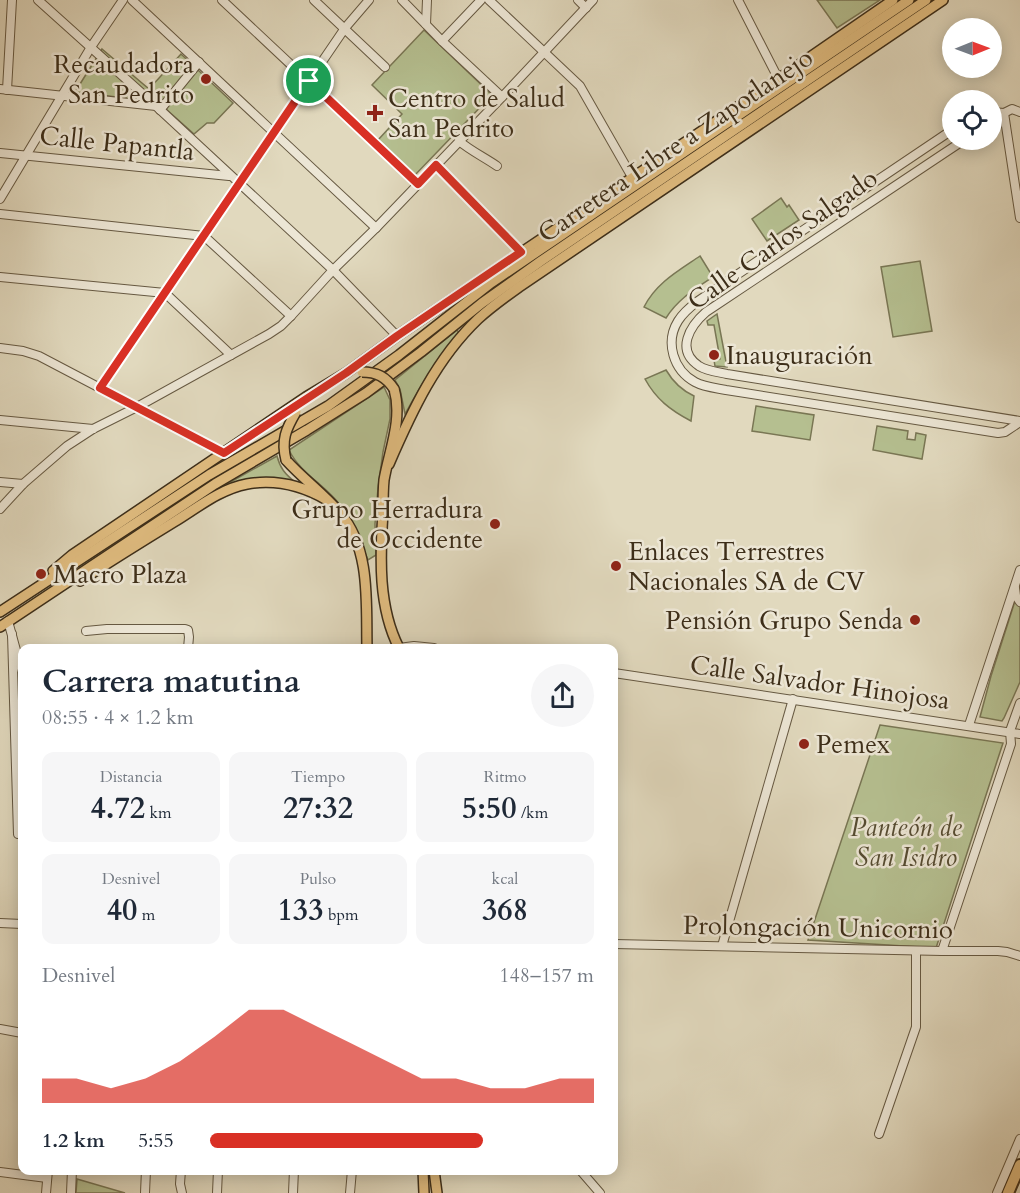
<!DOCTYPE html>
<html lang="es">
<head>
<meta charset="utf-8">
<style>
	:root { --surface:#fff; --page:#f6f6f7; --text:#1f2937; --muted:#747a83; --accent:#d93025 }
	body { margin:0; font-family:Cardo,serif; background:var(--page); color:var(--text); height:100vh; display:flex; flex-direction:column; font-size:22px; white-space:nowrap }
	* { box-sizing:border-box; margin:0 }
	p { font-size:20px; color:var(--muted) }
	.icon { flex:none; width:33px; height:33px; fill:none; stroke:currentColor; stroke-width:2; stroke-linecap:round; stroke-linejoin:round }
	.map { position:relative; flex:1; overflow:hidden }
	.sheet { position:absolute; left:18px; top:644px; width:600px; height:531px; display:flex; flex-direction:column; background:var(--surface); border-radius:12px; box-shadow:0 3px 15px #0003 }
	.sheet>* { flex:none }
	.needle { width:39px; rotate:89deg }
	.fabs { position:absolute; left:942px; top:18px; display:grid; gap:12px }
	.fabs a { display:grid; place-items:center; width:60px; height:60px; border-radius:50%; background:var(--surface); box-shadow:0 3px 15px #0003; font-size:30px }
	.pin { position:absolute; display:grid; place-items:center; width:51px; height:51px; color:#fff; margin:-26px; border:3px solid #fff; border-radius:50%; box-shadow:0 2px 6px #0007 }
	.round { display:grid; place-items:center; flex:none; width:63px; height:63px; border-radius:32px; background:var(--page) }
	.overview { display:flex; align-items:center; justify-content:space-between; height:102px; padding:0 24px }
	h1 { font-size:33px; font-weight:800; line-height:45px }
	.metrics { display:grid; grid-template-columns:repeat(3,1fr); gap:9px; height:102px; padding:6px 24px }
	.metrics div { display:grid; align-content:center; border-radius:12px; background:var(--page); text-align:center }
	.metrics b { font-size:30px; font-weight:800 }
	.metrics small { font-size:16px; font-weight:400 }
	.metrics p { font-size:16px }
	.chart { height:168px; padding:12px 24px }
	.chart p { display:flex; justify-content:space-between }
	.chart svg { width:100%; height:108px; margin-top:6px; fill:var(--accent); opacity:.7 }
	ul { padding:0 24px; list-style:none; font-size:20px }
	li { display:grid; grid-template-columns:96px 72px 1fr; align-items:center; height:45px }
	li i { height:15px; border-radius:8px; background:var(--accent) }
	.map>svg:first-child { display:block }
</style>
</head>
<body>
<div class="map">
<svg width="1020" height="1193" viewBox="0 0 1020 1193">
	<rect width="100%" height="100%" fill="#e1d9be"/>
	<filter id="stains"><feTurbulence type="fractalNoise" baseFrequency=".00333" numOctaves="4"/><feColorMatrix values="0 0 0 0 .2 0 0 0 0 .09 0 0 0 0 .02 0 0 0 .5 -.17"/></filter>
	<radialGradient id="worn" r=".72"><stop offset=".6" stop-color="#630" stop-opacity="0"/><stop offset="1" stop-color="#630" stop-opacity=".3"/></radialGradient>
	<g fill="#b5bf90" stroke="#797654" stroke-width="1.5">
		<polygon points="817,0 880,0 837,28"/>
		<polygon points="424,30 492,95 415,175 378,140 402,114 372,85"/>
		<polygon points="102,49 149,89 181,54 233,103 214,123 207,123 194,134 158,102 75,92"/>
		<polygon points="781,198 787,207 789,205 799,220 767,241 752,219"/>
		<path d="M700,256L713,277C695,289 678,299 666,318L644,307C656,283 678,271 700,256Z"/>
		<polygon points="920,261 932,331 893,337 881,267"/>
		<polygon points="717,314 727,367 715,366 714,360 720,359 714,325 708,325 707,321"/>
		<path d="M457,330L459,333C437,358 421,385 405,414L400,389L395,380Z"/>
		<path d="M666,370C673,382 681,390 694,396L691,421C670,410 656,399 645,379Z"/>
		<path d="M384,387L390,400V419L383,452L378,488L375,524L376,555L368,560C360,540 353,522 340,505C325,485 300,473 289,450Z"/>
		<polygon points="756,406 814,415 810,440 752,431"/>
		<polygon points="877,426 908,431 907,439 915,440 916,433 926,435 922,459 873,450"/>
		<path d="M277,456C280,468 285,474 295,482L269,478L228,487L227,484Z"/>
		<polygon points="1015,601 1020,607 1020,682 1004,718 1002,721 980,717 991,676"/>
		<polygon points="880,725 1003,743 936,948 808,940"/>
		<polygon points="77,1179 125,1193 76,1193"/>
	</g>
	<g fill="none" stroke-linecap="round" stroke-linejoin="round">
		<g stroke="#665942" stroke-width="10">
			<g id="minor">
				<polyline points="38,0 156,106"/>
				<polyline points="132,0 376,228"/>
				<polyline points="222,0 418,184"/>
				<polyline points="314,0 385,67"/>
				<polyline points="402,0 442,41 502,97"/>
				<polyline points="489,0 580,86 632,177"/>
				<polyline points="578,0 586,8"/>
				<polyline points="738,0 778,78"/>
				<polyline points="426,24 427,0"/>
				<polyline points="442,41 481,0"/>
				<polyline points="0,89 156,106 333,270 397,336"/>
				<polyline points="7,90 12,0"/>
				<polyline points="160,110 199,62"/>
				<polyline points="992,112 1004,113 1020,218"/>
				<polyline points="992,121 1004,113 1012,109 1020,112"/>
				<path d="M952,130L698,301C690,307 683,313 678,321C665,342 673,370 695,382C704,387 716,388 726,390L998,433L1005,432L1020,422"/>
				<path d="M964,140L706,312C690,326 675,350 699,366C707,371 718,372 727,374L1020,421"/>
				<path d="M459,141C471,151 484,157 497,166"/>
				<polyline points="0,153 229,176"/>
				<polyline points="436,165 521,252"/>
				<polyline points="0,199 91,47 123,0"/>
				<polyline points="0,214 204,236 291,316"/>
				<polyline points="0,277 165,293 231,355"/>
				<polyline points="0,348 23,351 39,356 224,453"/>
				<polyline points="100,388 345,28 369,0"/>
				<polyline points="0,420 93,429"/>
				<polyline points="0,482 23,484"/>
				<polyline points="0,509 23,484 67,446 93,429 137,407 269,334 281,326 291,316 333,270 376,228 502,97 593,0"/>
				<polyline points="1015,588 1016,596 1020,602"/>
				<polyline points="8,621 22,672"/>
				<polyline points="86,631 107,629 185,629 188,630 189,637 188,648"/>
				<polyline points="12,634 18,834"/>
				<polyline points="399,648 414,646 434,648"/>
				<polyline points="614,673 1020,734"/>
				<polyline points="969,725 1020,570"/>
				<polyline points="0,923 22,924"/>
				<polyline points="614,944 942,951 998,951 1007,952 1020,956"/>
				<polyline points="722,946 793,699"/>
				<polyline points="942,951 1011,744 1010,731 1020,703"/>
				<polyline points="0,1029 22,1033"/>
				<polyline points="879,1134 916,1027 916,951"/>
				<polyline points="181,1170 180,1184 182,1193"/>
				<polyline points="580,1170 600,1193"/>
				<polyline points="0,1172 47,1178"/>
				<polyline points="46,1193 48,1170"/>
				<polyline points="71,1193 72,1170"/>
				<polyline points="145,1193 146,1170"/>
				<polyline points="217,1193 218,1170"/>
				<polyline points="293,1193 294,1170"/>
				<polyline points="350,1193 352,1170"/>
				<polyline points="997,1193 1020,1139"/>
			</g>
		</g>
		<g stroke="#3d2e19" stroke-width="12">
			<g id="major">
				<path d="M394,389C403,419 389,451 384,480C383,490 383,502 383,512C380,557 378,607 399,648"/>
				<path d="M286,460C303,479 324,494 340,513C371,549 366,603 367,648"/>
				<path d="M389,464C412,411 436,359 478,319C491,307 505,297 519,287L943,0"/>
				<polyline points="53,571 72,555 306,397 346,373 397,336 745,102 893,0"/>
				<path d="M80,581C111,561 143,541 174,522C197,508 220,489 247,484C275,479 303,486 327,500"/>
				<polyline points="0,612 209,475 328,406 399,355 491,283 909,0"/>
				<polyline points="0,627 215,484 307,430 366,393 421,352 482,303 541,261 926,0"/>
				<polyline points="423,1170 424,1193"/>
				<polyline points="434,1170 437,1193"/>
			</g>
		</g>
		<g stroke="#3d2e19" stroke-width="14">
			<polyline id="highway" points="1008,1193 1020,1165"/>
		</g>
		<use href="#minor" stroke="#ece6d5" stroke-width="8"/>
		<use href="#major" stroke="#e0bc7f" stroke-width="9"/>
		<use href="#highway" stroke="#e0bc7f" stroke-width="10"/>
		<g stroke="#3d2e19" stroke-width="12" stroke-linecap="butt">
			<g id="major-bridge">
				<path d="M362,372C377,372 386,377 394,389"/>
				<path d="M286,460C281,440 286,429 296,412"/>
			</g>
		</g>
		<use href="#major-bridge" stroke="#e0bc7f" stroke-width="9"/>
	</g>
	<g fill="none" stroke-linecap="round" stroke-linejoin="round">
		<g stroke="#fff" stroke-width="12">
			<polygon id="route" points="309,81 418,184 436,165 521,252 397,336 346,373 224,453 100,388"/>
		</g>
		<use href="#route" stroke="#d93025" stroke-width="8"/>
	</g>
	<g fill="#8f2418" stroke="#ece6d5" stroke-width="2">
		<circle cx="206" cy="79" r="6"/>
		<path d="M372 104h6v6h6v6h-6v6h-6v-6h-6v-6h6z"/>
		<circle cx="714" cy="355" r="6"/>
		<circle cx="495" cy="524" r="6"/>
		<circle cx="616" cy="566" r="6"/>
		<circle cx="41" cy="574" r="6"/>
		<circle cx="915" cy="620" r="6"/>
		<circle cx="804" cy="744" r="6"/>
	</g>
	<g text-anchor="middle" stroke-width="5" stroke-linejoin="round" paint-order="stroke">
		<g font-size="26" fill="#3d2e19" stroke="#ece6d5" text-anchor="start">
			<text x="194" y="73" text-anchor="end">Recaudadora<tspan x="194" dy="30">San Pedrito</tspan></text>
			<text x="388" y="107">Centro de Salud<tspan x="388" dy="30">San Pedrito</tspan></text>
			<text x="726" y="364">Inauguración</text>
			<text x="483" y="518" text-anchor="end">Grupo Herradura<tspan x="483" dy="30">de Occidente</tspan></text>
			<text x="628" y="560">Enlaces Terrestres<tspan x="628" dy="30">Nacionales SA de CV</tspan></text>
			<text x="53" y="583">Macro Plaza</text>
			<text x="903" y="629" text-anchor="end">Pensión Grupo Senda</text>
			<text x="816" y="753">Pemex</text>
		</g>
		<g font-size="26" fill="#3d2e19" stroke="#ece6d5">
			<text transform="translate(117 143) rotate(6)" y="9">Calle Papantla</text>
			<text transform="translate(675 145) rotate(-34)" y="9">Carretera Libre a Zapotlanejo</text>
			<text transform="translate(782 239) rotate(-35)" y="9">Calle Carlos Salgado</text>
			<text transform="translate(820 682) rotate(8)" y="9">Calle Salvador Hinojosa</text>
			<text transform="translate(818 927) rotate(1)" y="9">Prolongación Unicornio</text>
		</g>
		<g font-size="26" font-style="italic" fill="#554b31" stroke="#ece6d5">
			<text x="906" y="836">Panteón de<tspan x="906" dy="30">San Isidro</tspan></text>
		</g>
	</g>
	<rect width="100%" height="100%" filter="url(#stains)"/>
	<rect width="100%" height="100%" fill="url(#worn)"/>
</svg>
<div class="fabs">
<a><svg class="needle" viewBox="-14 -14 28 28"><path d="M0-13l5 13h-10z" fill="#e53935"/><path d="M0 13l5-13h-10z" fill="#747a83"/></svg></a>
<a><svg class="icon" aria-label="locate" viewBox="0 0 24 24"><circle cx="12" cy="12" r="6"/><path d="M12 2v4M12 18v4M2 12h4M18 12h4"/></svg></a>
</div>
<div class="pin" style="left:309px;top:81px;background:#1e9e55"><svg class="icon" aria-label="arrive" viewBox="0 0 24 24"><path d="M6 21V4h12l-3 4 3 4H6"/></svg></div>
<section class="sheet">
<div class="overview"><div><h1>Carrera matutina</h1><p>08:55 · 4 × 1.2 km</p></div><a class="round"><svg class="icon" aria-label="share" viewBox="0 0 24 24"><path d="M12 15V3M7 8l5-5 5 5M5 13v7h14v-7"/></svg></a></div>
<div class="metrics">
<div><p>Distancia</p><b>4.72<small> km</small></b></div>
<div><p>Tiempo</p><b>27:32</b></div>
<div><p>Ritmo</p><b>5:50<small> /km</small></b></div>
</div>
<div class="metrics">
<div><p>Desnivel</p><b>40<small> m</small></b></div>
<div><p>Pulso</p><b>133<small> bpm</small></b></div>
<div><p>kcal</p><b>368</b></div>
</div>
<div class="chart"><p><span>Desnivel</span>148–157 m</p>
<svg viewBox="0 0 160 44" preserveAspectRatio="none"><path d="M0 44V34L10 34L20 38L30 34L40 27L50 17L60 6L70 6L80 13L90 20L100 27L110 34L120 34L130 38L140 38L150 34L160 34V44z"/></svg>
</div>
<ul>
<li><b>1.2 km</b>5:55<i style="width:71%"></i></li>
</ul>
</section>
</div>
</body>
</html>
